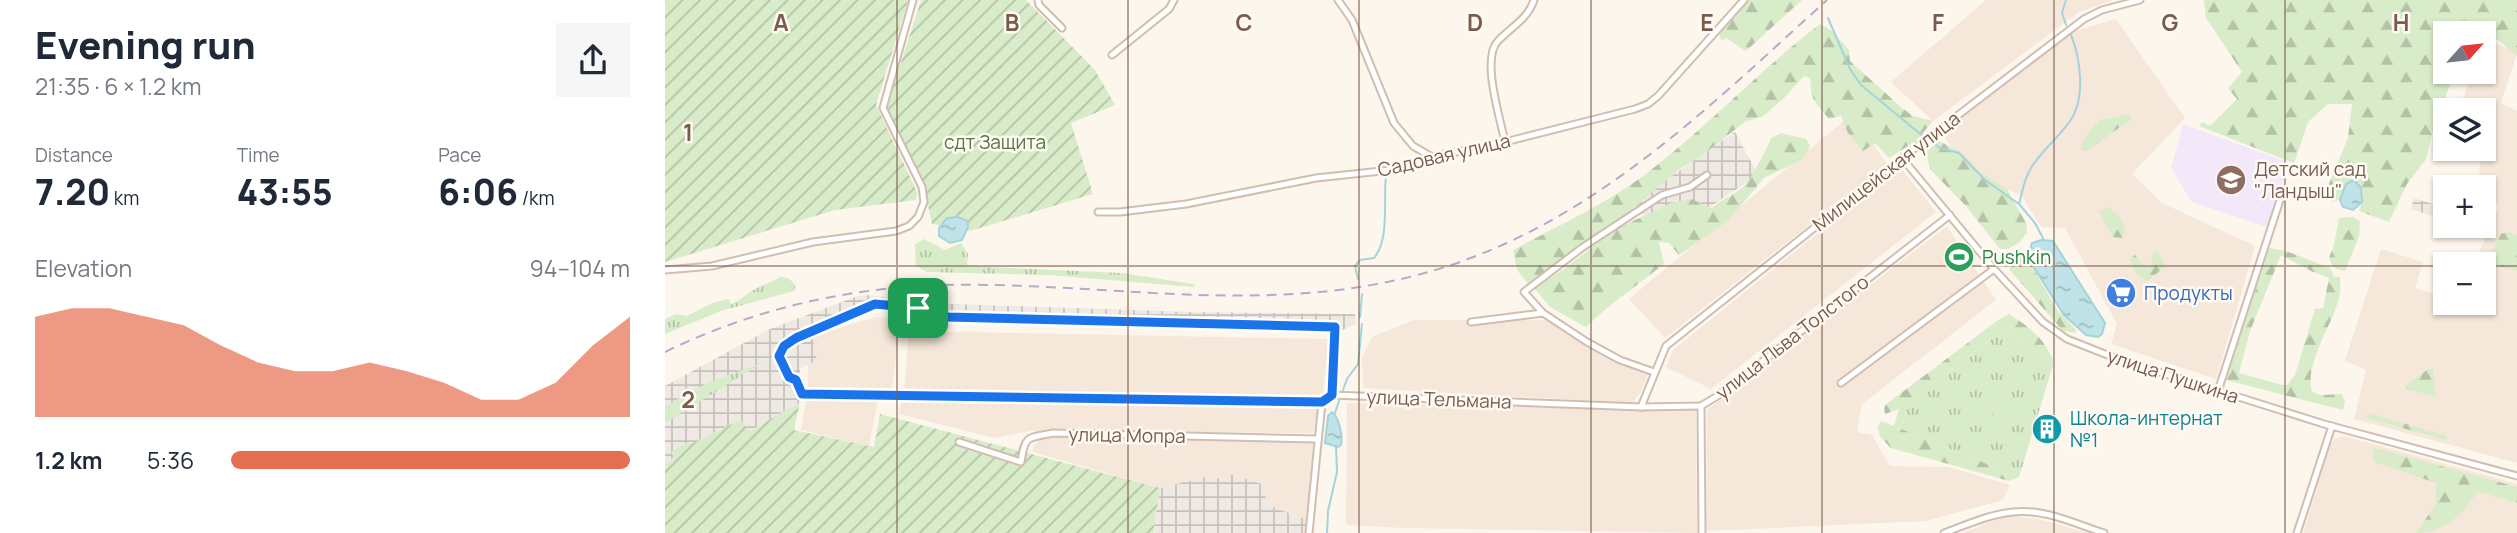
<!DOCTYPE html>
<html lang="en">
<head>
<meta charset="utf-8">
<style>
	:root { --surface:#fff; --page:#f6f6f7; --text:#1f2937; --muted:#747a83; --accent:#e76f51 }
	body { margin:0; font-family:Manrope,sans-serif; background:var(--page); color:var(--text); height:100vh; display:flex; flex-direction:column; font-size:26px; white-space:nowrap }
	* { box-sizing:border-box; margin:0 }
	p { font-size:23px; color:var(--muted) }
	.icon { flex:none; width:38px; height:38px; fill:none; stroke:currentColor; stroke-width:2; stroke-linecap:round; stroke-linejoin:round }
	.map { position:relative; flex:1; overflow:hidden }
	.drawer { display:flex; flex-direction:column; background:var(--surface); width:665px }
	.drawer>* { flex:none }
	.needle { width:46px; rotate:63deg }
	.controls { position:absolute; left:1768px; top:21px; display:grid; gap:14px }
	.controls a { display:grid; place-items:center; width:63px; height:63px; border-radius:0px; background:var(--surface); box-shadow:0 2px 5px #0004; font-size:35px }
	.pin { position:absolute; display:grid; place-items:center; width:60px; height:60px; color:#fff; margin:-30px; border-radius:14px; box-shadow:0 4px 10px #0006 }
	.round { display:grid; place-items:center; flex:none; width:74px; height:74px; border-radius:0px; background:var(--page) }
	.headline { display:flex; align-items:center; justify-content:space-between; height:119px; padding:0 35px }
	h1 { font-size:38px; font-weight:800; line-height:52px }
	.stats { display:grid; grid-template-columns:repeat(3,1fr); gap:10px; height:119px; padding:7px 35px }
	.stats div { display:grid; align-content:center }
	.stats b { font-size:35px; font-weight:800 }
	.stats small { font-size:19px; font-weight:400 }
	.stats p { font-size:19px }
	.chart { height:196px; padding:14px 35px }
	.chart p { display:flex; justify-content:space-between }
	.chart svg { width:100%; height:126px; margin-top:7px; fill:var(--accent); opacity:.7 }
	ul { padding:0 35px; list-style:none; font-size:23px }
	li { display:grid; grid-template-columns:112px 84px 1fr; align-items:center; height:52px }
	li i { height:18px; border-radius:9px; background:var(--accent) }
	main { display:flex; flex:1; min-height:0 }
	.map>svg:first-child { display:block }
</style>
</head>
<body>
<main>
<section class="drawer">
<div class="headline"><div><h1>Evening run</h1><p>21:35 · 6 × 1.2 km</p></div><a class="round"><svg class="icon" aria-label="share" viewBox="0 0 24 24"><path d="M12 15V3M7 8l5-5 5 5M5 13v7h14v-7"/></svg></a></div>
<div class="stats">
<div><p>Distance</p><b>7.20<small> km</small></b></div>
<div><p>Time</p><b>43:55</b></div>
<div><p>Pace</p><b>6:06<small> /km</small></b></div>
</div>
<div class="chart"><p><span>Elevation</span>94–104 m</p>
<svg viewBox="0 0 160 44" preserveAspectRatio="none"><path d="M0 44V9L10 6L20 6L30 9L40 12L50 19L60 25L70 28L80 28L90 25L100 28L110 32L120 38L130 38L140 32L150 19L160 9V44z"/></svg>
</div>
<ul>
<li><b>1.2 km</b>5:36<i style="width:100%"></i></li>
</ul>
</section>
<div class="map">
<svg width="1852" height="533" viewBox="0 0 1852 533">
	<defs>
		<pattern id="industrial-grid" width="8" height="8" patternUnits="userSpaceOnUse" patternTransform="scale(1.75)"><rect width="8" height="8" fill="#efe9e4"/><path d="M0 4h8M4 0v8" fill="none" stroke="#c7c0bb"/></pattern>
		<pattern id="grass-tufts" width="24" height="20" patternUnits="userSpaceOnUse" patternTransform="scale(1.75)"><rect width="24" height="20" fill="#d8ecc9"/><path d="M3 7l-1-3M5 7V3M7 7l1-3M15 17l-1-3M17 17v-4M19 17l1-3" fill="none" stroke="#b4c2a5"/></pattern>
		<pattern id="forest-firs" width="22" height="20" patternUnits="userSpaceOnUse" patternTransform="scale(1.75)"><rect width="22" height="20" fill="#d8ecc9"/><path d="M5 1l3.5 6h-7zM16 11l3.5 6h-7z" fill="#b4c2a5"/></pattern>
		<pattern id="garden-furrows" width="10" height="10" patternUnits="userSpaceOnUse" patternTransform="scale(1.75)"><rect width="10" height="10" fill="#d8ecc9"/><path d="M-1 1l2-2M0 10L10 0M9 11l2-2" fill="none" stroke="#b4c2a5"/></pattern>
		<pattern id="water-ripples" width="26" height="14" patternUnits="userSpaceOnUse" patternTransform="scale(1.75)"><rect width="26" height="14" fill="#bfe3e8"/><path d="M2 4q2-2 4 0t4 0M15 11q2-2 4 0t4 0" fill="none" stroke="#a0bbbe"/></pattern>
	</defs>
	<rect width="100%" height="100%" fill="#fdf6ec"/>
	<g fill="#f5e8da">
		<polygon points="1321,0 1448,0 1414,12 1268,121 1226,82"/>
		<polygon points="1451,19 1520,118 1467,174 1497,203 1590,246 1551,379 1446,344 1452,324 1400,228 1376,227 1357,196 1307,173 1276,133 1410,31"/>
		<polygon points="1821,38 1852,53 1836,103 1852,111 1852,463 1689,419 1701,370 1680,361 1716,249 1758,262 1750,288 1780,297 1780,303 1818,303 1818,264 1809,264 1834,207 1814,171 1818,149 1818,110 1794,110 1808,72 1818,72 1818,46"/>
		<polygon points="1187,114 1222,164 1000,338 964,299"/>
		<polygon points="1235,167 1271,212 1046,389 1001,367 1008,350"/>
		<polygon points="1282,226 1331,300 1197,404 1192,432 1207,435 1225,466 1284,467 1345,485 1338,500 1261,521 1041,531 1042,410"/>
		<polygon points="211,317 236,318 227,388 143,389 143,364 152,360 147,336"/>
		<polygon points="748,320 886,320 921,347 983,374 976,392 967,403 698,388 697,357 707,337"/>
		<polygon points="244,331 664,339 658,395 239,393"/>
		<polygon points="142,397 213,400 204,446 136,430"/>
		<polygon points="236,400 653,409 648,433 366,431 329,438 234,414"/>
		<polygon points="682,403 1031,410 1032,533 737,528 681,525"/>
		<polygon points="1679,436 1852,484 1852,533 1638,533 1665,445 1671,438"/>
		<polygon points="390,437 649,442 643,520 610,508 600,500 603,486 562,474 560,479 540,477 495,488 367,452 369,445 375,440"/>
		<polygon points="1345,516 1374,519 1423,533 1298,533 1332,519"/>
	</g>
	<g fill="url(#industrial-grid)">
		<polygon points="1070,132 1093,175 995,240 969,202"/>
		<polygon points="1749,198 1780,208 1780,220 1746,209"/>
		<polygon points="204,295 260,303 526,312 690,314 691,324 674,331 282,321 244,308 210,309 147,336 152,360 135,369 135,402 85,431 75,420 28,443 0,464 0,386 105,329 193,296"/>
		<polygon points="562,473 603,486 600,500 610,508 643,520 641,533 488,533 495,488 540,477 560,479"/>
	</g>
	<polygon fill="#f3e8fa" points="1518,124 1625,163 1602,227 1527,202 1506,168"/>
	<g fill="url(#grass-tufts)">
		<polygon points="259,239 280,250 296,243 303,254 302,266 457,273 528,284 530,287 384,275 262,272 251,266 250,244"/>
		<path d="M115,277L123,278L131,285L129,291L56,311L0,334V319L11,314L22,316L47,303L64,299L66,304C77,300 83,292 92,288C100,284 107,282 115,277Z"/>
		<polygon points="1340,329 1389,362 1354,477 1229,426 1234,409"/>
		<polygon points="97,363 0,423 0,406 44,382"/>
	</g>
	<g fill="url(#forest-firs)" fill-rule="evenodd">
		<polygon points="1084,0 1137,0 1081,51 1061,38 1056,41 1054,33"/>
		<polygon points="1539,0 1852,0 1852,56 1822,31 1780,33 1780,72 1790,72 1768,130 1761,159 1742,184 1724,222 1694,211 1697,202 1681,184 1675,200 1666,202 1663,186 1683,138 1687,104 1663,104 1643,122 1629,163 1534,126 1537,122 1545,126 1572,99 1563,88 1577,72 1541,18"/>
		<path d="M1155,24L1166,30L1184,50L1185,61L1237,108L1248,116L1268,121L1251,141L1224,158L1210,143L1198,151L1183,133L1176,116L1164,119C1150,102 1146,101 1145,78L1139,76L1118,99L1097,117L1081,121L1038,155L1016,168L965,211L863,284L852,270L848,250C894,225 944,203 986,170C1045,124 1096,69 1155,24Z"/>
		<polygon points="1465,114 1466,119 1422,151 1415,150 1418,141 1434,120"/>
		<path d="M1116,133L1141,139L1145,146L1138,159L1099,178L1063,221L1014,255L1004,243L994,242L999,264L943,307L921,327L885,307L869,288L899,269L949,230L1006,203L1026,199L1047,208C1057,199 1069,195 1079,186C1085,181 1103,147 1106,138Z"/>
		<polygon points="1274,141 1296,152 1315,172 1342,189 1361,223 1362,232 1355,242 1343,249 1335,249 1301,206 1265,169 1261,152"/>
		<polygon points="1443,207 1454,216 1460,229 1458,238 1448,237 1434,211"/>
		<path d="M1688,217L1695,221L1694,236L1680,271C1670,269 1667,267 1664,258L1669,245L1674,218Z"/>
		<polygon points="1843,232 1852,235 1852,271 1822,263 1836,234"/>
		<path d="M1604,248L1621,251L1665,268L1669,277H1675C1675,282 1676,289 1675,294C1669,324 1639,362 1647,392L1655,395L1677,394L1680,402L1678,410L1561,380ZM1616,255L1646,271L1664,278L1658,308L1650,309L1630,375L1622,385H1617L1574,373L1585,331Z"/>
		<polygon points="1493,251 1501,266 1482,281 1473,276 1464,260 1470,255 1478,265 1486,267 1488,253"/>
		<polygon points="1359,253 1393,311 1411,330 1411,333 1398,331 1344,269 1347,259"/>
		<path d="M1344,314C1366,328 1378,337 1389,362L1340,329L1234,409L1220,414L1219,406L1333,320Z"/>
		<path d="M1768,368L1771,397L1742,389L1740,386C1751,380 1756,371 1768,368Z"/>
		<polygon points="1703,413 1783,436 1781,440 1701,418"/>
		<polygon points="1216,421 1229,426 1354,477 1344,481 1226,448 1215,437 1213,427"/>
		<path d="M1707,447L1852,487V503L1812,491C1801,514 1777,533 1751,533L1771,504V483L1709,462Z"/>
	</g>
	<polygon fill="#d8ecc9" points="1326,392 1365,405 1358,424 1319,411"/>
	<g fill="url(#garden-furrows)">
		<polygon points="0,0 243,0 211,105 252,192 251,200 170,210 0,262"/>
		<polygon points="256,0 361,0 430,70 450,105 406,123 428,194 305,231 267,224 259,187 222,106"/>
		<polygon points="135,402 129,430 209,447 215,414 495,488 488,533 0,533 0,464 9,458 6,452 21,443 28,443 75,420 85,431"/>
	</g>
	<g fill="url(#water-ripples)" stroke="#a5d3da" stroke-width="2">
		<polygon points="1689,180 1696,188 1697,202 1688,210 1678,207 1675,200 1681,184"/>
		<polygon points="293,217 302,221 303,227 297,240 285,243 274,236 274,228 282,218"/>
		<polygon points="1376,240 1388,241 1440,323 1437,334 1433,337 1421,335 1399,315 1363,258 1367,243"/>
		<path d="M667,412C674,417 678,436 676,445L673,447L660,443L663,416Z"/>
	</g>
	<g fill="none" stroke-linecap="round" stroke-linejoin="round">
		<g stroke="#a5d3da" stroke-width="2">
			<polyline points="1401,0 1397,13 1401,25"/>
			<polyline points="1163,18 1185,69 1196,85 1259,137"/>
			<polyline points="1264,140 1275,148 1294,153 1320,180 1354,204 1370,223 1379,240"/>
			<path d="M1354,204C1357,193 1359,179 1366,168C1389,132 1418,127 1415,77C1414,61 1412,49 1406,35"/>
			<path d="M693,279L690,266L695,260L709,258C725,239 718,201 721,176"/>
			<polyline points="695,317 697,294"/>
			<polyline points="678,390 682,379 693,364 697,324"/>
			<polyline points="670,413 674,401"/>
			<polyline points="662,533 663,511 672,472 671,446"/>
		</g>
		<g stroke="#d1beb0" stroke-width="9">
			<g id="street">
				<polyline points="373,0 374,5 397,28"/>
				<polyline points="673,0 687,20 729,123 748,146 767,157"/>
				<polyline points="447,55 504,9 509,0"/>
				<path d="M840,142C835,118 816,58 833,41C846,27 863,19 869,0"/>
				<polyline points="1237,158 1329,269 1378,322 1402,339 1450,358 1659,424 1852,476"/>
				<polyline points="433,212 455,212 521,204 651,178 735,169 767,157 840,142 970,109 983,104 993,96 1079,0"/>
				<polyline points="0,270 47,266 148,242 231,231 244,226 253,217 259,202 257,187 218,108 248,0"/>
				<polyline points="878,313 859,292 918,247 997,195 1025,187 1042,175"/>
				<polyline points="806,322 878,313 922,342 955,360 989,372"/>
				<polyline points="1176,383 1329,269"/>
				<polyline points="1553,391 1617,194"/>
				<path d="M667,395L670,327L283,318C259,312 239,304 213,305C199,305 147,331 131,339L119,346L114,356L124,377L131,380L137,394L657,402L667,395L976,407L1036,406"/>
				<polyline points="976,407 1001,346 1237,158 1419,19 1437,10 1475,0"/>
				<path d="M294,442L356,462C360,435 362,438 388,433L653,439"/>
				<polyline points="644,533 657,402"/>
				<polyline points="1037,533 1036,406 1054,395 1094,364 1285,215"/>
				<path d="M1279,533C1301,525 1325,514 1348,512C1378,508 1411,524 1439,533"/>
				<polyline points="1632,533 1667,426"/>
			</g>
		</g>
		<use href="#street" stroke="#fff" stroke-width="5"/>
		<path stroke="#b9a8c9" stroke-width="2" stroke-dasharray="10 7" stroke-linecap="butt" d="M0,352C86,310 180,288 276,285C448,281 611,321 780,267C933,218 1046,105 1162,0"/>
	</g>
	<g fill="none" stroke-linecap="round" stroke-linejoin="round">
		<g stroke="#fff" stroke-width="14">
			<polygon id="route" points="210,304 253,308 265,314 283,317 670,327 667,395 657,402 137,394 131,380 124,377 114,356 119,346 131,338"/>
		</g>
		<use href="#route" stroke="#1a73e8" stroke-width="9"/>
	</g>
	<path fill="none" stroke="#7a5c4d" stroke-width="2" stroke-opacity="0.55" d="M232,0V533M463,0V533M694,0V533M926,0V533M1157,0V533M1389,0V533M1620,0V533M0,266H1780M1818,266H1852"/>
	<defs>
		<g id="school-disc" transform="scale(1.575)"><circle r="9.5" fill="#8d6e63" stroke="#fffaf3"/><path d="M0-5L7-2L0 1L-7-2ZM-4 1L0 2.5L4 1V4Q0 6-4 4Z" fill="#fff"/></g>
		<g id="stadium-disc" transform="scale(1.575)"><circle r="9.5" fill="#2e9e5b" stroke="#fffaf3"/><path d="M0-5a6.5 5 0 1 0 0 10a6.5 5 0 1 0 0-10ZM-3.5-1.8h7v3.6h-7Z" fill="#fff"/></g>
		<g id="supermarket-disc" transform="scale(1.575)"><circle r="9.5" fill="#3f7fe0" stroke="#fffaf3"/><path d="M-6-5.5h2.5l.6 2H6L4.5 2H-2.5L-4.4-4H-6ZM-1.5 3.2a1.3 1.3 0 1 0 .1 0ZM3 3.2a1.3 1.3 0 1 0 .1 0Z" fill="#fff"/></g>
		<g id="building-disc" transform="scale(1.575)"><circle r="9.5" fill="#0f9aa8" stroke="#fffaf3"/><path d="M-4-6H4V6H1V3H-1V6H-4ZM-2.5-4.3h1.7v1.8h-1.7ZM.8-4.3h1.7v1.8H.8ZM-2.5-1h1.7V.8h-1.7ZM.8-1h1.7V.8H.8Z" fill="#fff"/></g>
	</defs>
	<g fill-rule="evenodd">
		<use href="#school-disc" x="1566" y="180"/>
		<use href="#stadium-disc" x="1294" y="257"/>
		<use href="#supermarket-disc" x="1456" y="293"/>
		<use href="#building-disc" x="1382" y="429"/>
	</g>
	<g text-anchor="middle" stroke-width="5" stroke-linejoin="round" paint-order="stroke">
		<g font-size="19" fill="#537a41" stroke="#fffaf3">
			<text x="330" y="149">сдт Защита</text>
		</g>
		<g font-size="19" fill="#7a5c4d" stroke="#fffaf3">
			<text transform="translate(779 155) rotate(-13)" y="7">Садовая улица</text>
			<text transform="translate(1221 171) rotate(-38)" y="7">Милицейская улица</text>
			<text transform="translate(1127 337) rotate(-38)" y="7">улица Льва Толстого</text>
			<text transform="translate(1508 376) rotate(18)" y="7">улица Пушкина</text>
			<text transform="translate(774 399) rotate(2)" y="7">улица Тельмана</text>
			<text transform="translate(462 435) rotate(1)" y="7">улица Мопра</text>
		</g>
		<g font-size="19" fill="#785e54" stroke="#fffaf3" text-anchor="start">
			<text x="1589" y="176">Детский сад<tspan x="1589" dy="22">"Ландыш"</tspan></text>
		</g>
		<g font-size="19" fill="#27864d" stroke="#fffaf3" text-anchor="start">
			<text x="1317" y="264">Pushkin</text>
		</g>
		<g font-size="19" fill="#366cbe" stroke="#fffaf3" text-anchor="start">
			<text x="1479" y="300">Продукты</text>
		</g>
		<g font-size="19" fill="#0d838f" stroke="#fffaf3" text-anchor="start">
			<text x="1405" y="425">Школа-интернат<tspan x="1405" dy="22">№1</tspan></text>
		</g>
	</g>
	<g font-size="23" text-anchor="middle" font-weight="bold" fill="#7a5c4d" stroke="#fffaf3" stroke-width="5" stroke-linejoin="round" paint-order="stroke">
		<text x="116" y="31">A</text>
		<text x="347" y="31">B</text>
		<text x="579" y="31">C</text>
		<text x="810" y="31">D</text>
		<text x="1042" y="31">E</text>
		<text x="1273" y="31">F</text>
		<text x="1505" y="31">G</text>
		<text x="1736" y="31">H</text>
		<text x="23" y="141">1</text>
		<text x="23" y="408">2</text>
	</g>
</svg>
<div class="controls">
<a><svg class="needle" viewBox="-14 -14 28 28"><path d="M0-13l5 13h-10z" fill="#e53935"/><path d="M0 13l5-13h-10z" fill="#747a83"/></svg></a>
<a><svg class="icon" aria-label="layers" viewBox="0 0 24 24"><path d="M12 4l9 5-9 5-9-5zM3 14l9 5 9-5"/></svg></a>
<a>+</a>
<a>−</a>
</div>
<div class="pin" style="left:253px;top:308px;background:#1e9e55"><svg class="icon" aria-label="arrive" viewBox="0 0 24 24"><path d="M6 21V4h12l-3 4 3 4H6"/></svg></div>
</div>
</main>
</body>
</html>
